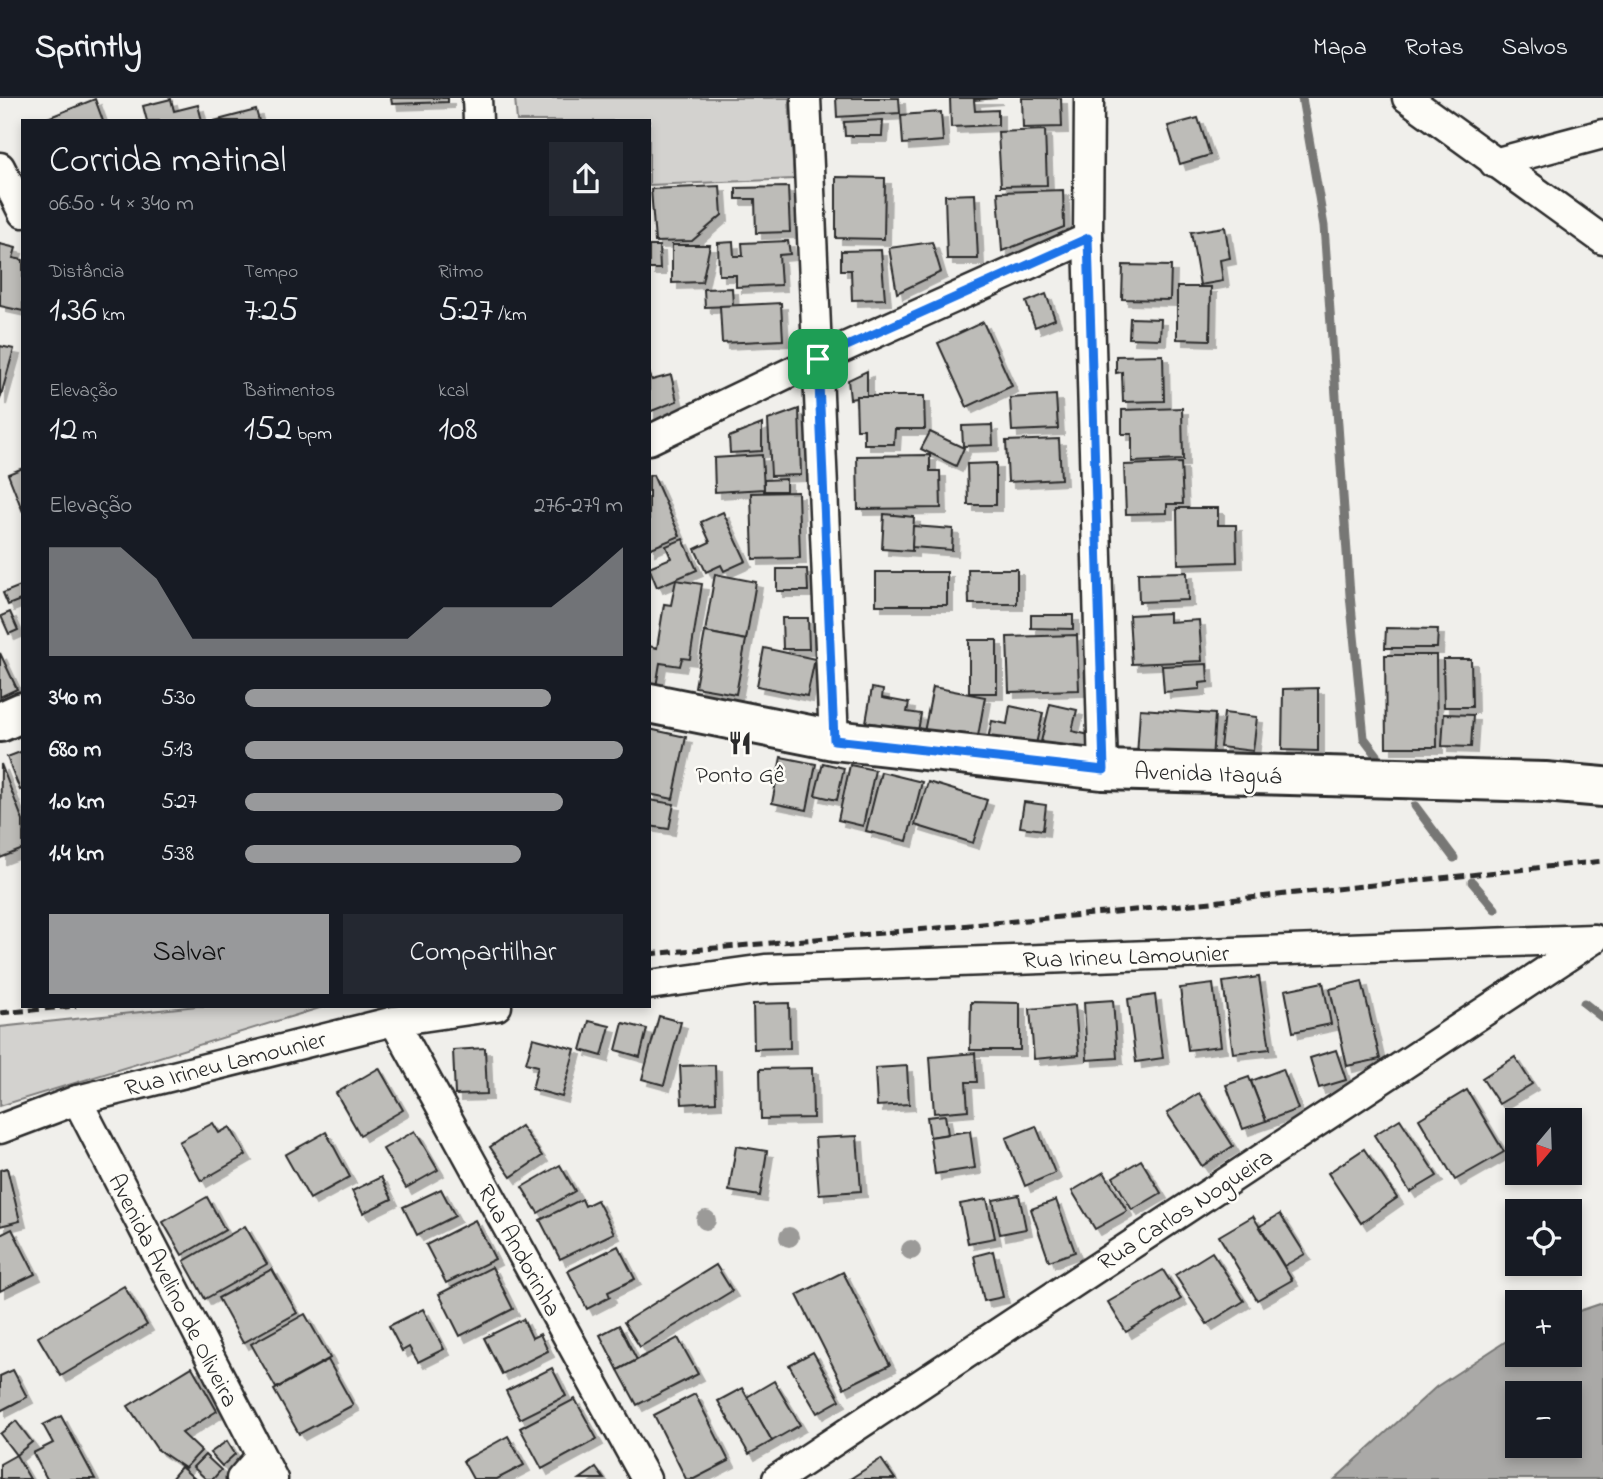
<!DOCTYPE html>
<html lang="pt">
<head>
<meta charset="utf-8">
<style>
	:root { --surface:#171b24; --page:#242831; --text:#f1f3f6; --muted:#9ea1a6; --line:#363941; --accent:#98999b }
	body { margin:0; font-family:"Indie Flower",sans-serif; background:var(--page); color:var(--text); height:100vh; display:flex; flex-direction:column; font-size:26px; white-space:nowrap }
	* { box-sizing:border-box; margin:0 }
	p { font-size:23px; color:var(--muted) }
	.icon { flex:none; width:38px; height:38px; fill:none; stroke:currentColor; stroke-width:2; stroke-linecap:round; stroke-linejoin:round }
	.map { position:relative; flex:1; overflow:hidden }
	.details { position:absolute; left:21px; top:21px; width:630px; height:889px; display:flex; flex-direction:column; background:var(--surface); border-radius:0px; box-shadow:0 4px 10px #0003 }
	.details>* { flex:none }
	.needle { width:46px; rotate:199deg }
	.buttons { position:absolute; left:1505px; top:1010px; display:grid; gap:14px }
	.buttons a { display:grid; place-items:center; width:77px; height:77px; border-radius:0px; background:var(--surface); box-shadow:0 4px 10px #0003; font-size:35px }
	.pin { position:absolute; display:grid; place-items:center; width:60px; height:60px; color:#fff; margin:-30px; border-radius:14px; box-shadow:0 4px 10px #0006 }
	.round { display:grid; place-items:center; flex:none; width:74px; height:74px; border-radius:0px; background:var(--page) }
	.summary { display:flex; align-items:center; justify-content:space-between; height:119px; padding:0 28px }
	h1 { font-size:38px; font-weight:600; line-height:52px }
	.figures { display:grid; grid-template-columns:repeat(3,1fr); gap:10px; height:119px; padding:7px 28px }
	.figures div { display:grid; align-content:center }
	.figures b { font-size:35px; font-weight:600 }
	.figures small { font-size:19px; font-weight:400 }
	.figures p { font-size:19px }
	.chart { height:196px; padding:14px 28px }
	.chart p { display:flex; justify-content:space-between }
	.chart svg { width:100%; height:126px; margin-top:7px; fill:var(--accent); opacity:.7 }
	.primary-button { display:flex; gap:14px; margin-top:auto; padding:14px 28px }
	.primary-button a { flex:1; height:80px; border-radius:0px; background:var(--accent); color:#111; font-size:28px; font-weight:600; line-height:80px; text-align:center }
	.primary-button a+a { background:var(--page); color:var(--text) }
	ul { padding:0 28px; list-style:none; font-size:23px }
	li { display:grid; grid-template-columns:112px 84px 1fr; align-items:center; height:52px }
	li i { height:18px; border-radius:9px; background:var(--accent) }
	header { display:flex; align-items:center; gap:42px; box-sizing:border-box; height:98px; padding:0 35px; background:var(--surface); border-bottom:2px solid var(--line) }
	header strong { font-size:33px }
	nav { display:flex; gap:38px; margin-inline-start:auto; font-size:24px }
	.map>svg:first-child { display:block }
</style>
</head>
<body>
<header>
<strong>Sprintly</strong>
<nav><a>Mapa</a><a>Rotas</a><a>Salvos</a></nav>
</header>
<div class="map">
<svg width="1603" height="1381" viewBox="0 0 1603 1381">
	<defs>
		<filter id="shadow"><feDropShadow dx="6" dy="6" stdDeviation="0" flood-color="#0004"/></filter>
	</defs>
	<rect width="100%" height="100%" fill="#f0efeb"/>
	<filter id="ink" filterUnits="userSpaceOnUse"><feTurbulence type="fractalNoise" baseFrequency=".0143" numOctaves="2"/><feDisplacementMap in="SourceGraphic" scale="14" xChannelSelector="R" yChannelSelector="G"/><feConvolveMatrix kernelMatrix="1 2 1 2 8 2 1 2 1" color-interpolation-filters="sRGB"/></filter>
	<g filter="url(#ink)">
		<g fill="#d3d2cf" stroke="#7f7e7d" stroke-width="2">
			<polygon points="515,0 789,0 794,81 649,87 649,23 517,23"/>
			<polygon points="197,908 326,908 0,1008 0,929"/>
		</g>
		<path fill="#aaa9a7" stroke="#777775" stroke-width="2" fill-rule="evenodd" d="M1603,1205V1381H1335L1436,1289L1517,1236V1256H1570V1216ZM1517,1295H1570V1348H1517Z"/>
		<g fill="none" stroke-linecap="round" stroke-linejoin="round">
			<g stroke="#777775" stroke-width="9">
				<polyline points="1302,0 1324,128 1350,497 1364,640 1377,657"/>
				<polyline points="1415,708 1454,760"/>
				<polyline points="1472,784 1495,811"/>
				<polyline points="1584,905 1603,920"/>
			</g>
		</g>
		<g fill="#bdbcb8" stroke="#2b2b2b" stroke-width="2" filter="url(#shadow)">
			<polygon points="391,0 448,0 448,4 392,6"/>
			<polygon points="836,0 899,0 900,15 837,19"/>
			<polygon points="950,0 997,0 974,2 975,13 998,12 998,27 951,29"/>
			<polygon points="1022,0 1061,0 1062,29 1023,30"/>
			<polygon points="95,1 103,23 40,23"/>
			<polygon points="171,1 174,13 198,7 202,23 147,23 143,8"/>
			<polygon points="256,12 259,23 214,23"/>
			<polygon points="941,14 943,43 903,46 901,17"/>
			<polygon points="1198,20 1210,57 1180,66 1168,28"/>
			<polygon points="883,22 882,38 845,38 844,24"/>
			<polygon points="1045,32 1047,87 1001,88 998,34"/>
			<polygon points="836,79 885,80 884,141 836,140"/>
			<polygon points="720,88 722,117 692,143 655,144 651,91"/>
			<polygon points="788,89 790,134 756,135 755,101 736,101 736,90"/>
			<polygon points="1063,92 1064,129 1002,153 998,94"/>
			<polygon points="975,96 978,161 947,161 945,97"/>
			<polygon points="1225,129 1230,160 1220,162 1223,183 1200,187 1191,134"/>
			<polygon points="788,143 790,156 779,157 781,187 736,189 736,177 719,177 718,145 733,144 734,158 743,158 742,145"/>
			<polygon points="932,144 941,174 897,195 889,150"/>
			<polygon points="0,146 16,150 13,160 23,162 23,213 0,208"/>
			<polygon points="672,147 710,147 702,184 672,185"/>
			<polygon points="649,148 659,148 660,171 649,171"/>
			<polygon points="881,152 885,201 852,202 851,172 841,172 841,153"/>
			<polygon points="1123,167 1171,168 1170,202 1122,201"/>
			<polygon points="1177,189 1211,189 1210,242 1177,241"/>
			<polygon points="732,190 733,208 705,209 704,191"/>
			<polygon points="1046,196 1055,221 1035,229 1026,204"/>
			<polygon points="781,205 783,242 722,245 720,208"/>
			<polygon points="1130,220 1161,221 1160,241 1129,240"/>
			<polygon points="983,224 1012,288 967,309 938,245"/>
			<polygon points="0,248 14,251 0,301"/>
			<polygon points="1163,257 1164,303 1123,304 1122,274 1116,275 1116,258"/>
			<polygon points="867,273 867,298 850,301 848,282"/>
			<polygon points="649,274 652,282 671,277 677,303 649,314"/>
			<polygon points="1056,297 1058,331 1012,333 1010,300"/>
			<polygon points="856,298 924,298 925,331 895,331 894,346 864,346 864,331 857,331"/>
			<polygon points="1182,310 1183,362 1132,364 1132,336 1122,336 1122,312"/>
			<polygon points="799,311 801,377 771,378 768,322"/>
			<polygon points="762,326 762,353 730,355 729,339"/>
			<polygon points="992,327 993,347 963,348 962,328"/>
			<polygon points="930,334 964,350 956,368 921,351"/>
			<polygon points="1059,341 1061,381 1008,384 1006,343"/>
			<polygon points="762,357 764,391 715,394 714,360"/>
			<polygon points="930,357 930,373 940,373 941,410 858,411 857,358"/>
			<polygon points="996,365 996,407 968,407 967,366"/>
			<polygon points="1181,365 1183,406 1167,406 1167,415 1126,416 1124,367"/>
			<polygon points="23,370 23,414 8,376"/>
			<polygon points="653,377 680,438 649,451 649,378"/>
			<polygon points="786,381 786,393 764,393 764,382"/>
			<polygon points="798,394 800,460 753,461 751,395"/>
			<polygon points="1177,410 1218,410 1218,427 1236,427 1237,464 1178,466"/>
			<polygon points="723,414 746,463 724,473 721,467 706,474 695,451 710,444 701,424"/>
			<polygon points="884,416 914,419 912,453 882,451"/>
			<polygon points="913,428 953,431 952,452 912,449"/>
			<polygon points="683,441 697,472 657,489 649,469 671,460 666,448"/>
			<polygon points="777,471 807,471 808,493 777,493"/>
			<polygon points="968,471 1017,471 1017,506 969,506"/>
			<rect x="876" y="474" width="71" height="33"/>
			<polygon points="1187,474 1188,502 1139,504 1138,475"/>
			<polygon points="715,476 756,484 746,542 705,534"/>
			<polygon points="676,482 702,486 690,561 682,560 680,568 660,565 656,589 649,588 649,548 657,550 664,506 671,507"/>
			<polygon points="23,487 23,501 8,507 3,495"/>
			<polygon points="10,514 18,532 9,536 1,518"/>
			<polygon points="1169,515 1169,524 1199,522 1202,563 1132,566 1129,517"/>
			<polygon points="1031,517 1073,517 1073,531 1031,530"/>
			<polygon points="782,520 808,520 809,551 783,551"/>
			<polygon points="1386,530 1438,531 1437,550 1385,550"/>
			<polygon points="705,534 746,542 736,596 695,589"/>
			<polygon points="1077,537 1079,592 1009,594 1007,539"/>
			<rect x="969" y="542" width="28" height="53"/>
			<polygon points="764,550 815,561 807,598 757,588"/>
			<polygon points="0,555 17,591 0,599"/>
			<polygon points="1385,557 1436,557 1437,649 1386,649"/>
			<polygon points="1443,561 1471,561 1472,609 1444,609"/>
			<polygon points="1207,566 1208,584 1200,585 1200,591 1164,594 1162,568"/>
			<polygon points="933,589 985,599 977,644 924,634"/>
			<polygon points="872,590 883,592 882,600 909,605 907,614 921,616 918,633 866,624"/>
			<polygon points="1318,590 1318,653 1282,652 1283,591"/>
			<polygon points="1050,606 1077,612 1072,633 1094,638 1090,659 1040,648"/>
			<polygon points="1010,608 1043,615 1034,655 987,645 992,623 1007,626"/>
			<polygon points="1140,611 1215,616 1212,663 1137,658"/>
			<polygon points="1224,615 1257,619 1253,653 1220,649"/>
			<polygon points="1444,616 1473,617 1471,649 1442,648"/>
			<polygon points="649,631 686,639 673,701 649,696"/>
			<polygon points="23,653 23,691 20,692 7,659"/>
			<polygon points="781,659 816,666 807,712 772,705"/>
			<polygon points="823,665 844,670 837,702 815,697"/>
			<polygon points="1,666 23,723 23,751 0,760"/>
			<polygon points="850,667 875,672 863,728 838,722"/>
			<polygon points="881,674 922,684 907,743 866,733"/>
			<polygon points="928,684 987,702 973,745 915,727"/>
			<polygon points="649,702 674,706 669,731 649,728"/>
			<polygon points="1024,704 1046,707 1043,732 1020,729"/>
			<polygon points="1259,879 1270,951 1233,955 1223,884"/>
			<polygon points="1362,883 1380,961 1347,968 1330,891"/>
			<polygon points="1323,884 1331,926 1293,934 1285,892"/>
			<polygon points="1213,886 1221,948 1188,952 1180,890"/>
			<polygon points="1155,897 1163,960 1136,964 1128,901"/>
			<polygon points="1113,902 1117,960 1087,962 1084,904"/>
			<polygon points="971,904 1020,905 1020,952 970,952"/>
			<polygon points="789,905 790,950 754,951 753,906"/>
			<polygon points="1075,907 1079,957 1034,961 1030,911"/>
			<polygon points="659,918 681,924 664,987 642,981"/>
			<polygon points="589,923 610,928 602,958 581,952"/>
			<polygon points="623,925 647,931 640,959 616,952"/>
			<polygon points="533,940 575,951 562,999 532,991 538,968 526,965"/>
			<polygon points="485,950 487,996 455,997 453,952"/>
			<polygon points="1336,952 1346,982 1319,990 1310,960"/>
			<polygon points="975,955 977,984 966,984 968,1012 934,1015 930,959"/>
			<polygon points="1515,959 1532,986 1499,1006 1482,980"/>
			<polygon points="715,967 716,1004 682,1006 680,968"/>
			<polygon points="907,968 909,1006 877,1008 875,970"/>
			<polygon points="379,970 403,1012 360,1037 336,995"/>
			<polygon points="812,970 813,1020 761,1021 760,971"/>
			<polygon points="1283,971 1298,1011 1266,1023 1251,983"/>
			<polygon points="1249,979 1266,1023 1243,1031 1226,987"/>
			<polygon points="1467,992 1504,1054 1455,1082 1419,1021"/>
			<polygon points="1199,995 1233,1048 1202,1068 1167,1015"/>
			<polygon points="945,1017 948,1036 930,1039 927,1019"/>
			<polygon points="1400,1021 1437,1078 1410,1094 1374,1037"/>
			<polygon points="213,1025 219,1035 230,1029 246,1057 201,1083 179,1044"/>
			<polygon points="521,1028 542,1058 511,1079 490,1049"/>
			<polygon points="1036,1028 1055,1075 1025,1088 1006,1040"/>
			<polygon points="415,1033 438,1072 406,1090 383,1051"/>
			<polygon points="970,1033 975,1070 935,1076 930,1039"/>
			<polygon points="326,1034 350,1079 310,1101 285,1057"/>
			<polygon points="857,1038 861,1093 819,1096 815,1040"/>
			<polygon points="736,1048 767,1053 760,1098 729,1093"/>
			<polygon points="1364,1051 1397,1100 1361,1125 1328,1075"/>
			<polygon points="1141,1062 1161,1095 1132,1112 1113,1079"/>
			<polygon points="560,1067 575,1093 538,1115 522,1089"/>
			<polygon points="7,1070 20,1123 0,1128 0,1072"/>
			<polygon points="1104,1074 1127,1113 1095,1131 1072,1093"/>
			<polygon points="381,1079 392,1101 363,1115 352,1093"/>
			<polygon points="441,1091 455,1118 417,1137 403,1109"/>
			<polygon points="1019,1097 1026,1131 1000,1136 993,1102"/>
			<polygon points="207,1099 225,1132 182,1157 163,1124"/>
			<polygon points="582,1101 585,1108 597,1102 614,1135 560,1161 540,1122"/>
			<polygon points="987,1101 995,1140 968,1145 960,1106"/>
			<polygon points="1056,1102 1075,1154 1049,1163 1031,1111"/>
			<polygon points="1280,1116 1305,1156 1284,1168 1260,1128"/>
			<polygon points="1253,1118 1292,1182 1257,1202 1219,1138"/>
			<polygon points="475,1122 495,1161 446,1185 426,1147"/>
			<polygon points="245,1128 267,1166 205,1201 184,1163"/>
			<polygon points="12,1131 35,1176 0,1193 0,1137"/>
			<polygon points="618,1148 635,1181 608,1194 610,1199 587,1211 568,1173"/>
			<polygon points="993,1153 1003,1199 984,1203 974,1158"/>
			<polygon points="1212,1154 1244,1203 1207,1226 1175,1177"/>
			<polygon points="716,1167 732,1193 640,1249 624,1224"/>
			<polygon points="492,1169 513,1211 460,1238 439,1196"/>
			<polygon points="272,1171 297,1215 243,1245 218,1200"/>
			<polygon points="1163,1172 1181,1201 1126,1234 1108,1204"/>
			<polygon points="843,1174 890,1267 844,1290 797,1197"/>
			<polygon points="124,1188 147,1227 61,1278 38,1239"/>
			<polygon points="423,1211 444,1251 418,1264 409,1249 402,1253 389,1228"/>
			<polygon points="305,1216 330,1260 276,1290 251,1246"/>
			<polygon points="523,1221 532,1240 540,1236 548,1253 502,1276 484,1240"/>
			<polygon points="619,1227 637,1262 618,1272 600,1237"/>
			<polygon points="678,1240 698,1276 637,1307 618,1272"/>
			<polygon points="813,1254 840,1302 817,1315 789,1267"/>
			<polygon points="328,1262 353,1307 299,1336 274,1292"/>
			<polygon points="192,1269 217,1313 182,1335 201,1353 185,1370 157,1351 128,1308"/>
			<polygon points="552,1270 566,1298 520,1321 506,1293"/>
			<polygon points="13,1272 27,1299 0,1313 0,1278"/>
			<polygon points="774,1283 800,1327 772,1343 747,1299"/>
			<polygon points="742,1290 772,1343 749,1356 718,1303"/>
			<polygon points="695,1296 729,1363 694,1381 686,1381 654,1317"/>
			<polygon points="575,1301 597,1341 542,1371 520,1330"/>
			<polygon points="61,1318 95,1381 47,1381 33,1355 53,1345 43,1327"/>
			<polygon points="16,1323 32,1344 16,1357 0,1336"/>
			<polygon points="508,1338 524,1367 497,1381 473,1381 463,1363"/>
			<polygon points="227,1343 235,1356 222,1368 210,1355"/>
			<polygon points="16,1357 30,1381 0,1381 0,1366"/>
			<polygon points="205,1357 221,1372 213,1381 206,1381 193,1369"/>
			<polygon points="881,1361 895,1381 850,1381"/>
			<polygon points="181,1369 195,1381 171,1381"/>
			<polygon points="596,1370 604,1381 580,1381"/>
		</g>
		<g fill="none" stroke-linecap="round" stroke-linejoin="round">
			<g stroke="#2b2b2b" stroke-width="33">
				<g id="street">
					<polyline points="477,0 478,23"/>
					<polyline points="806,0 834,642"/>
					<polyline points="1089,0 1088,140 1103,672"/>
					<polyline points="1407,0 1603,142"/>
					<polyline points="1494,65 1603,36"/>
					<polyline points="0,69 23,115"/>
					<polyline points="649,342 818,261 1088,140"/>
					<polyline points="649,887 765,871 1593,841"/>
					<polyline points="394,923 646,1381"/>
					<polyline points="77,1002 273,1381"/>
					<polyline points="0,1031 77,1002 394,923 497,908"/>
					<polyline points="241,1381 260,1359"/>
					<polyline points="777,1381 1594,841"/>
				</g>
			</g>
			<g stroke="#2b2b2b" stroke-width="44">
				<g id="secondary">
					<polyline points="649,605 834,642 1103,672 1545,684 1603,689"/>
					<polyline points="0,624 23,614"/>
				</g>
			</g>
			<use href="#street" stroke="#fdfcf7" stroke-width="28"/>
			<use href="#secondary" stroke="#fdfcf7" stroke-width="38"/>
			<g stroke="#2b2b2b" stroke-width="5" stroke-dasharray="10 5" stroke-linecap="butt">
				<polyline points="649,856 1115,814 1603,763"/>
				<polyline points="0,915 76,908"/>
			</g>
		</g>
		<g fill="#9b9a98">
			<circle cx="706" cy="1122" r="10"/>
			<circle cx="789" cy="1139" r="10"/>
			<circle cx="911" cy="1152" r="10"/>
		</g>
	</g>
	<g fill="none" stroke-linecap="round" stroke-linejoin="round" filter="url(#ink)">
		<g stroke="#fff" stroke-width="14">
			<polygon id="route" points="1088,140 1104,672 834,642 818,261"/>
		</g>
		<use href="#route" stroke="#1a73e8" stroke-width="9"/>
	</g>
	<defs>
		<g id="restaurant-bare" transform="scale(1.89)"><path d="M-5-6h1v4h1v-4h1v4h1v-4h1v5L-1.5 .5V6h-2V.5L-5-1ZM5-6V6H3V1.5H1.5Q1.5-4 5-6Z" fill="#2b2b2b" stroke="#fdfcf7" stroke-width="2.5" paint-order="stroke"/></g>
	</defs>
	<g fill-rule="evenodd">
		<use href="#restaurant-bare" x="740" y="645"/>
	</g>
	<g text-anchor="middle" stroke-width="5" stroke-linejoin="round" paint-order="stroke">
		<g font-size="24" fill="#2b2b2b" stroke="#fdfcf7">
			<text transform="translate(1208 675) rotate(2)" y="8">Avenida Itaguá</text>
			<text transform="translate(1126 858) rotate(-2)" y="8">Rua Irineu Lamounier</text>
			<text transform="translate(225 965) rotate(-14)" y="8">Rua Irineu Lamounier</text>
			<text transform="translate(1185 1111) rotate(-33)" y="8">Rua Carlos Nogueira</text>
			<text transform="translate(520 1152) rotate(61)" y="8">Rua Andorinha</text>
			<text transform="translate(174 1192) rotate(63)" y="8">Avenida Avelino de Oliveira</text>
		</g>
		<g font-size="24" fill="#2b2b2b" stroke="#fdfcf7">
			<text x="740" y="684">Ponto Gê</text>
		</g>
	</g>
</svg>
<div class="buttons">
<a><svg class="needle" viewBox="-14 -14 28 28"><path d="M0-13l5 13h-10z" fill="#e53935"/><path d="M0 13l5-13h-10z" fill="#9ea1a6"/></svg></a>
<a><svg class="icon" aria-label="locate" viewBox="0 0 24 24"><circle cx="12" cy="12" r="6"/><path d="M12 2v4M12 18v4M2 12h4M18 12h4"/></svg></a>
<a>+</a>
<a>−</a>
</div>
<div class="pin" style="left:818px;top:261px;background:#1e9e55"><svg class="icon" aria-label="arrive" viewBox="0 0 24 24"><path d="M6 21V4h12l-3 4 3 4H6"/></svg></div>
<section class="details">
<div class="summary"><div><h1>Corrida matinal</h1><p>06:50 · 4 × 340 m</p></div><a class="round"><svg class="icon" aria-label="share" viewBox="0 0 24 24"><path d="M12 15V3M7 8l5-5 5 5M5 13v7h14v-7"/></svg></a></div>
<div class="figures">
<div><p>Distância</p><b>1.36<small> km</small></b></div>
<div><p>Tempo</p><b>7:25</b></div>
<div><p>Ritmo</p><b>5:27<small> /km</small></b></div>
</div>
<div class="figures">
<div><p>Elevação</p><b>12<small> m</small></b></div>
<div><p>Batimentos</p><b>152<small> bpm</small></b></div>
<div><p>kcal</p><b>108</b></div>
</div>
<div class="chart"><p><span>Elevação</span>276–279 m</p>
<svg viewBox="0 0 160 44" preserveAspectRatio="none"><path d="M0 44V6L10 6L20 6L30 17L40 38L50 38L60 38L70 38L80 38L90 38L100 38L110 27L120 27L130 27L140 27L150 17L160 6V44z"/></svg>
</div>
<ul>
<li><b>340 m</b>5:30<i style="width:81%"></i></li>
<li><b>680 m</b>5:13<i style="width:100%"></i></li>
<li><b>1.0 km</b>5:27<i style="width:84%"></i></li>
<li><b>1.4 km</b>5:38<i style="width:73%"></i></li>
</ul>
<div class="primary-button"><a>Salvar</a><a>Compartilhar</a></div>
</section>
</div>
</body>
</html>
